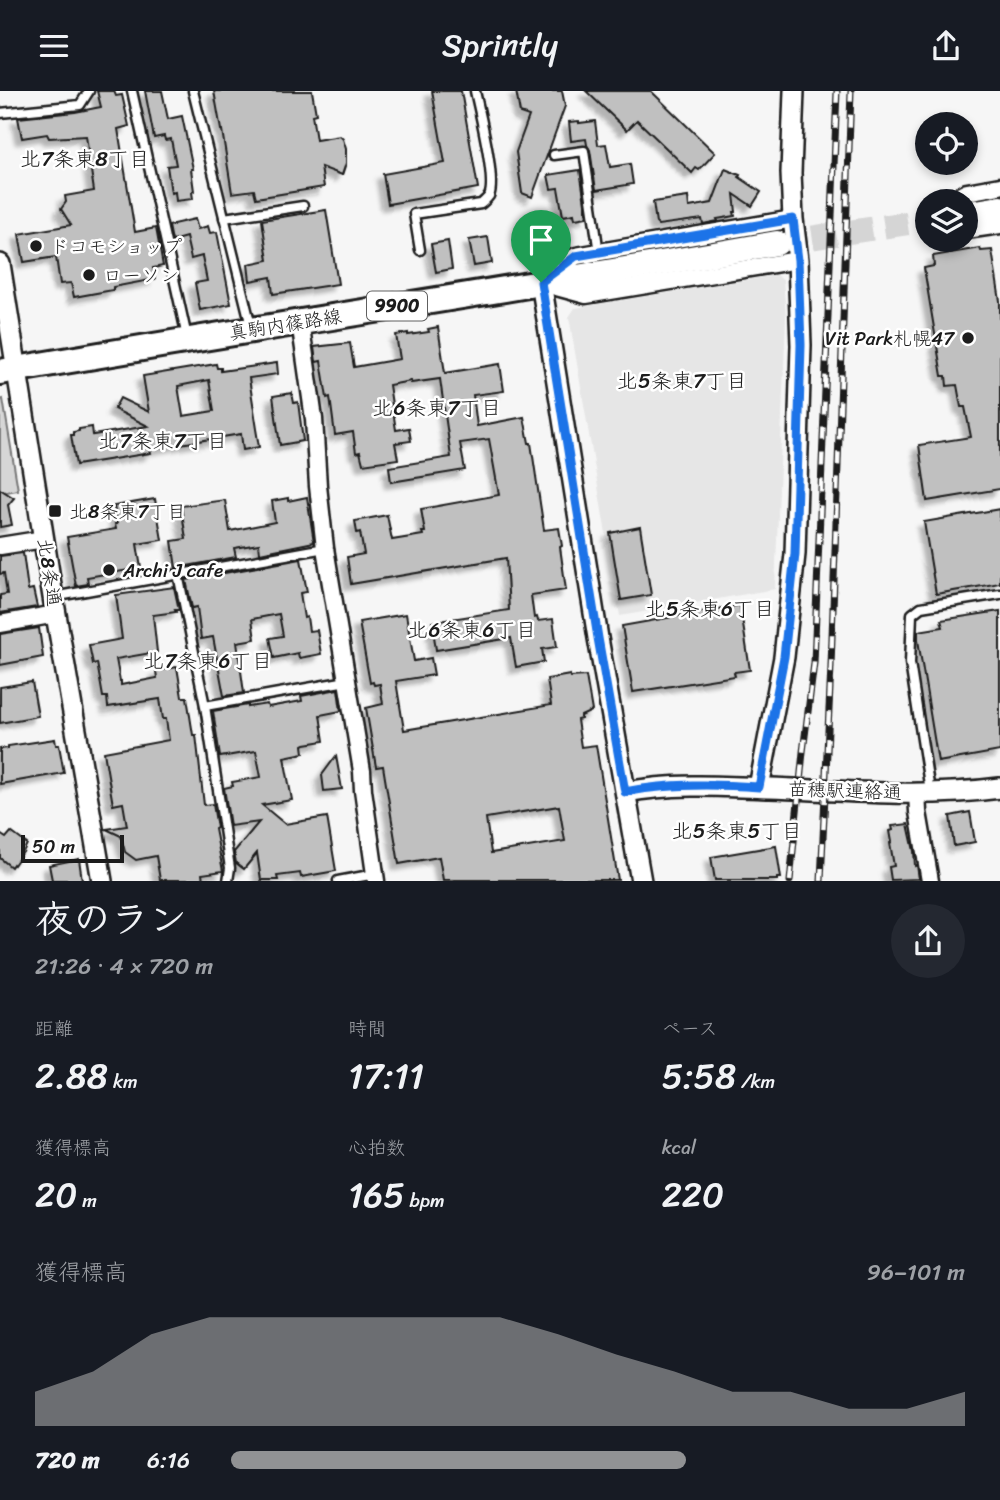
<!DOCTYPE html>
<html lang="ja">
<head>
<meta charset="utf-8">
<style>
	:root { --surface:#171b24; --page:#242831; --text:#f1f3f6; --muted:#9ea1a6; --accent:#919294 }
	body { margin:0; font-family:Sriracha,"Klee One",sans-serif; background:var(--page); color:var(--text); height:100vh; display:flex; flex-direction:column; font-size:26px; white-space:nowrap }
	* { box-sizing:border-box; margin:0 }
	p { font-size:23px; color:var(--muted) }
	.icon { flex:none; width:38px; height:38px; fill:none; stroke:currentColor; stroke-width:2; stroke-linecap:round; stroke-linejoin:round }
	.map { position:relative; height:790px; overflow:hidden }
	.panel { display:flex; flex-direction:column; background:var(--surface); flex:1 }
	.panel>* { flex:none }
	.fabs { position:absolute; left:915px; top:21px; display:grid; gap:14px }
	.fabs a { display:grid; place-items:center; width:63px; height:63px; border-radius:50%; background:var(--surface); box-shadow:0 4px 10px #0003; font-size:35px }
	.scale { position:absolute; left:21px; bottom:18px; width:103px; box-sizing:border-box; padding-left:7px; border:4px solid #1c1c1c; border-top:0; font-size:19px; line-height:24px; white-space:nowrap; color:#1c1c1c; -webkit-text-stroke:5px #fff; paint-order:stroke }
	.pin { position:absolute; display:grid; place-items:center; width:60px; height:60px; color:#fff; margin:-72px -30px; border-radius:50% 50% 50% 0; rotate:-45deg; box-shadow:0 0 7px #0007 }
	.pin .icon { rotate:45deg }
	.round { display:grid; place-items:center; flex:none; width:74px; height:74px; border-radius:37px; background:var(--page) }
	.head { display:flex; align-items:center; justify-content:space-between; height:119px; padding:0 35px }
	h1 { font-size:38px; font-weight:600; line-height:52px }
	.figures { display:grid; grid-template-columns:repeat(3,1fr); gap:10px; height:119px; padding:7px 35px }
	.figures div { display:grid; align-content:center }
	.figures b { font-size:35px; font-weight:600 }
	.figures small { font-size:19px; font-weight:400 }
	.figures p { font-size:19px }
	.chart { height:196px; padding:14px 35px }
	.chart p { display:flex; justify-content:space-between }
	.chart svg { width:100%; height:126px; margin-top:7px; fill:var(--accent); opacity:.7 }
	ul { padding:0 35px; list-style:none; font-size:23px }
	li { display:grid; grid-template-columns:112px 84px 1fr; align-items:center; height:52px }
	li i { height:18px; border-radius:9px; background:var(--accent) }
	header { display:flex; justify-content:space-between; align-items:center; height:91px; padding:0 35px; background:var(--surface); font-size:32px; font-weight:600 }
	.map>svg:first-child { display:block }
</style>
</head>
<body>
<header><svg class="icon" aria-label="menu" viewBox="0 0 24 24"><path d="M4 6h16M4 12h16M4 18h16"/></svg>Sprintly<svg class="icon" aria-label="share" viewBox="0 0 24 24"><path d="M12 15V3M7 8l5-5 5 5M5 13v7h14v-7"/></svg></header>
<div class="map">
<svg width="1000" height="790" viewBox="0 0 1000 790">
	<defs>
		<filter id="shadow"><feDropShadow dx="-6" dy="6" stdDeviation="2" flood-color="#0004"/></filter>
	</defs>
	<rect width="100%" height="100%" fill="#f6f6f6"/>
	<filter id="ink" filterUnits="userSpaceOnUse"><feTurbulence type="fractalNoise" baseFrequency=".0143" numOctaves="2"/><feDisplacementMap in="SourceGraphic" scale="14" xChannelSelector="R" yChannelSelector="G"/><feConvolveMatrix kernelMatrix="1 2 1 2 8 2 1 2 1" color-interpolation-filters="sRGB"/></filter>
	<g filter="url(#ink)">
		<polygon fill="#e6e6e6" points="776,184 783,189 786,226 775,498 620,525 569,226 575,217"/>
		<polygon fill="#d6d6d6" stroke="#797979" stroke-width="2" points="3,308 18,399 0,402 0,309"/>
		<g fill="#c0c0c0" stroke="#1c1c1c" stroke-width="2" fill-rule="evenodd" filter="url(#shadow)">
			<polygon points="97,0 114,0 116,5 122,4 129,35 118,38 135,141 156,137 163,175 153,177 155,188 113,196 113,199 74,206 71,192 60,193 56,166 24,171 19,143 71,134 61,118 66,111 65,105 94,100 86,45 49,47 47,43 22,47 18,27 75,21 101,16"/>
			<polygon points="145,0 162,0 168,28 182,25 193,78 191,78 194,100 192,101 193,108 176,110 175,101 171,102 167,75 176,74 171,48 165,49 164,45 154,47"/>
			<polygon points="214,0 312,0 316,23 312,24 316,49 340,45 343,48 346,58 346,72 342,84 321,76 324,96 256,107 254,99 232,102 222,39 221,39"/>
			<polygon points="432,0 461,0 478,97 388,113 383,83 445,72"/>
			<polygon points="516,0 562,0 565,15 532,106 522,102 516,61 529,25 520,22"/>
			<polygon points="586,0 651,0 715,62 699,79 696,77 692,82 637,29 627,39"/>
			<polygon points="579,30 579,32 595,30 598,54 606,53 610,76 630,73 633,93 596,99 590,59 587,54 586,48 571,50 569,31"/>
			<polygon points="725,78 740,84 739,86 761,101 752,115 734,103 736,121 734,121 735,125 717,128 718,130 703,133 702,128 658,134 656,132 653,111 688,106 689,116 712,112"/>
			<polygon points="580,79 587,126 575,128 574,123 563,125 558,97 551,98 548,84"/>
			<polygon points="326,119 338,193 273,203 271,186 250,190 248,173 268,169 262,129"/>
			<polygon points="195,128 198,138 208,135 210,142 217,141 231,213 200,219 195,192 207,190 202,165 191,168 186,146 172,150 169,135 173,134 173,133"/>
			<polygon points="488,146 492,172 474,175 469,149"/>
			<polygon points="448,150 452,178 436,181 431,153"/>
			<polygon points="980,157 981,160 992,159 1000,210 1000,398 927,410 919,354 971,346 965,316 961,316 957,294 947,295 946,285 942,285 924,177 934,175 933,165"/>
			<polygon points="438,236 445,282 500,273 504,300 473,304 477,335 524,326 529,352 531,352 544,439 559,437 562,455 560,456 566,499 531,504 534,527 537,526 538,530 553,528 557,556 542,558 544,571 516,576 511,547 436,559 432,531 509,519 506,467 351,493 347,466 364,463 360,441 357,442 355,430 387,424 392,449 423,444 422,441 425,441 421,418 499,404 489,348 460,352 465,379 391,391 389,376 451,366 440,288 411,292 411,290 389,294 396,339 409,337 411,350 395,352 398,368 363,373 360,361 356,362 353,341 335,344 330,306 327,307 321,270 316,271 314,256 350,252 354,276 400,268 396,244 408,242 408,244 429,241 428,238"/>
			<path d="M277,272L278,283L249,287L257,338H256L259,356L243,359L241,343L150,358L151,362L76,374L71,344H73V341L79,340V338L92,336L93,344L148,335L114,318L120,307L149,321L143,285L216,273L217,277H221V280ZM209,289L214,320L183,325L178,295Z"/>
			<polygon points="292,302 294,312 298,311 303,350 280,354 273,305"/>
			<polygon points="0,398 14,407 8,414 12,434 0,436"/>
			<polygon points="307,406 314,451 260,462 259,453 234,457 236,466 176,477 172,450 186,448 181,415 225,409 230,440 275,431 272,410 288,407 288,410"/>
			<polygon points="155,408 162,449 137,453 141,477 87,486 88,493 76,495 67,446 116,438 115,433 117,433 114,415"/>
			<polygon points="1000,418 1000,492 936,503 924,431"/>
			<polygon points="640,436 651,504 621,509 610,442"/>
			<polygon points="23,462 28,499 33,498 37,516 0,522 0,504 7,503 4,482 0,483 0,465"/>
			<polygon points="301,468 307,501 300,502 304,527 307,526 309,540 317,539 321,563 299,567 298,562 274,567 270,547 283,545 279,523 252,528 255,548 237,551 244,602 224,605 213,546 201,548 197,516 192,517 186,489"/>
			<polygon points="174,496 179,519 175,519 176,521 153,524 157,561 116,568 120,590 121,590 121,594 157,587 156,580 177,576 182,606 187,606 193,644 196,644 204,714 213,713 217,737 215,738 223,780 202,783 203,789 160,789 156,765 136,769 125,761 121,745 106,738 127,735 123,712 113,714 104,661 169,649 166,628 163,628 160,608 108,616 107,606 103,606 97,572 93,573 89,554 122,548 116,504"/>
			<polygon points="740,514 750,579 734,581 735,585 633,601 622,535"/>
			<polygon points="1000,520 1000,660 938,671 918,549 918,540 943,536 941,529"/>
			<path d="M406,523L414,570L431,567L434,584L396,590L404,639L551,614L547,588L570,584V586L586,585L592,620L581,625V628L577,629L581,656L596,654L618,789H443L439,766L399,773L383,675L376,676L366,617L383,613L380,593L374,594L373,591L370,592L359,531ZM559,715L565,750L491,762L486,727Z"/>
			<polygon points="39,537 43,566 0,574 0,543"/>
			<polygon points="32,591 38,625 0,632 0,596"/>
			<polygon points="338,598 341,620 320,624 324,650 305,653 303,654 304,662 284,666 292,709 262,714 285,733 327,726 336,780 301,786 300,782 277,785 278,789 261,789 257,762 244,778 236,772 234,761 259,731 230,735 224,697 233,695 232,691 261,686 256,660 220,666 213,620 248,614 248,616 267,613 268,616 302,610 301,605"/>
			<polygon points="55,648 56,654 59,654 64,682 0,693 0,658 8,657 8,655"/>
			<polygon points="336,665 342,698 324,700 322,684"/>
			<polygon points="970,721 975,751 954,755 950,725"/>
			<polygon points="908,733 914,760 915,775 917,774 919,788 891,789 889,776 894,775 890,752 892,751 890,740 893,739 892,735"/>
			<polygon points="11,741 27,753 23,761 14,774 13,773 11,776 0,767 0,743 6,747"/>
			<polygon points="776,755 781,787 777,787 777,789 715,789 711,766"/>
			<polygon points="79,768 82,789 52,789 49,774"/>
		</g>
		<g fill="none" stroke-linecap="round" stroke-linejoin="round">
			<polyline stroke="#d5d5d5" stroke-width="24" stroke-dasharray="24 12" stroke-linecap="butt" points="777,152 928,129"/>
			<g stroke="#1c1c1c" stroke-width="13">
				<g id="service">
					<polyline points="132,0 187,246"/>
					<polyline points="193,0 251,235"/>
					<polyline points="0,22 80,14 89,0"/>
					<polyline points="554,64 584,60 599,162"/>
					<polyline points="224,127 303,115"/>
					<path d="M420,159L414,123L481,113C484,110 487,108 489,105C497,90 479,19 475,0"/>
					<polyline points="178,483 205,615 230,777 228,790"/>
					<polyline points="53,506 325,457"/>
					<polyline points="205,615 347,590"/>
					<polyline points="930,700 910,572 912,523 921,516 1000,503"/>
					<polyline points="338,790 375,783"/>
				</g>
			</g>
			<g stroke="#1c1c1c" stroke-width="21">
				<g id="minor">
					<polyline points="958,110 961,104 967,101 1000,95"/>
					<polyline points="966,139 1000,134"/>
					<polyline points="546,188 576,165 793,128"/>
					<polyline points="549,194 586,204 798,169"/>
					<polyline points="300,230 314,328 318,395 325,457 362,680 363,699 376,790"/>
					<polyline points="0,455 44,448"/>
					<polyline points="0,533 56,523"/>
					<polyline points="917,701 918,721 930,790"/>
				</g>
			</g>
			<g stroke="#1c1c1c" stroke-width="24">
				<g id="tertiary">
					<polyline points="0,173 53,506 102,790"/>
					<polyline points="541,191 598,547 641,790"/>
					<polyline points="759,696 784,566 795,463 801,254 798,169 793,128 791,82 794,0"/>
					<path d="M626,701C674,692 721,695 770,697C846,700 924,707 1000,697"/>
				</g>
			</g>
			<g stroke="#1c1c1c" stroke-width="30">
				<g id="primary">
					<polyline points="970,122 1000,117"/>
					<path d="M0,281C259,236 518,198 777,152"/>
				</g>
			</g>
			<use href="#service" stroke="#fff" stroke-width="8"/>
			<use href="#minor" stroke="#fff" stroke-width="16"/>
			<use href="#tertiary" stroke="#fff" stroke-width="19"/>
			<use href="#primary" stroke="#fff" stroke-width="24"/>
			<g stroke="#1c1c1c" stroke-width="7">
				<g id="rail">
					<polyline points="790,790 803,661 814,572 837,0"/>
					<polyline points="821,790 831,575 851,0"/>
				</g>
			</g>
			<use href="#rail" stroke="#fff" stroke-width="4.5" stroke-dasharray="13" stroke-linecap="butt"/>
		</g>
	</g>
	<g fill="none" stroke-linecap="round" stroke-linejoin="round" filter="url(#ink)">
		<g stroke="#fff" stroke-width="14">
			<path id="route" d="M793,128L798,169L801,254L795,463L784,566L759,696C715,693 669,692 625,701L598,547L541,191L576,165Z"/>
		</g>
		<use href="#route" stroke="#1a73e8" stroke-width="9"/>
	</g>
	<g fill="#1c1c1c" stroke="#fff" stroke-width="2.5">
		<circle cx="36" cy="155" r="7"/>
		<circle cx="89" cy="184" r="7"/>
		<circle cx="968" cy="247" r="7"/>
		<rect x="48" y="413" width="14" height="14" rx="3.5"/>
		<circle cx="109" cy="479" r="7"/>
	</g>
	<g text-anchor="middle" stroke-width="5" stroke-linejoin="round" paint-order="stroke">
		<rect fill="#fff" stroke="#606060" stroke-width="2" x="367" y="200.5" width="60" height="29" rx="5"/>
		<g font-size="18" font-weight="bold" fill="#1c1c1c">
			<text x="397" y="221">9900</text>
		</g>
		<g font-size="19" fill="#1c1c1c" stroke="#fff" text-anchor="start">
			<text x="50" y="162">ドコモショップ</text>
			<text x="103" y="191">ローソン</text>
			<text x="954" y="254" text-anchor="end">Vit Park札幌47</text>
			<text x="69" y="427">北8条東7丁目</text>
			<text x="123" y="486">Archi J cafe</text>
		</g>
		<g font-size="19" fill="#1c1c1c" stroke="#fff">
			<text transform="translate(285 233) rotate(-9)" y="7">真駒内篠路線</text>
			<text transform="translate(50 481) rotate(81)" y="7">北8条通</text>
			<text transform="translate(845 699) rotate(2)" y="7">苗穂駅連絡通</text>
		</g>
		<g font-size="21" fill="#1c1c1c" stroke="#fff">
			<text x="85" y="75">北7条東8丁目</text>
			<text x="682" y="297">北5条東7丁目</text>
			<text x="437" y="324">北6条東7丁目</text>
			<text x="163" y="357">北7条東7丁目</text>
			<text x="710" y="525">北5条東6丁目</text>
			<text x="472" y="546">北6条東6丁目</text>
			<text x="208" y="577">北7条東6丁目</text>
			<text x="737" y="747">北5条東5丁目</text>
		</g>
	</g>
</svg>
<div class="fabs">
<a><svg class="icon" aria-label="locate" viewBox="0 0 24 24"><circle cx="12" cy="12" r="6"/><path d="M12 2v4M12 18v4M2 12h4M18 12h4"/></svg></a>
<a><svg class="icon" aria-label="layers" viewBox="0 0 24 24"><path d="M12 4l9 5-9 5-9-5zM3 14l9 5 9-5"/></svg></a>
</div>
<div class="scale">50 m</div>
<div class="pin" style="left:541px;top:191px;background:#1e9e55"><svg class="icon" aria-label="arrive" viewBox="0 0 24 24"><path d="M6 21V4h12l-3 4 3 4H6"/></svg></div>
</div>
<section class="panel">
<div class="head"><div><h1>夜のラン</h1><p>21:26 · 4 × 720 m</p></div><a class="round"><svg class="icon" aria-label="share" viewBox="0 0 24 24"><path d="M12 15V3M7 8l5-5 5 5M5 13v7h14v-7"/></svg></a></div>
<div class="figures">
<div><p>距離</p><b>2.88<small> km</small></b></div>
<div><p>時間</p><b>17:11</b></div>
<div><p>ペース</p><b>5:58<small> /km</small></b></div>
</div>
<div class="figures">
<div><p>獲得標高</p><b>20<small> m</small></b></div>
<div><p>心拍数</p><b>165<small> bpm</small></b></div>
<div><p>kcal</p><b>220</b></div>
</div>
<div class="chart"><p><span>獲得標高</span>96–101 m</p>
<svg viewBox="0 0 160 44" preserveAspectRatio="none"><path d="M0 44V32L10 25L20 12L30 6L40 6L50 6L60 6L70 6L80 6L90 12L100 19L110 25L120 32L130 32L140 38L150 38L160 32V44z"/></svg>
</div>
<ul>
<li><b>720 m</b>6:16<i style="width:62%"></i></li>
</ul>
</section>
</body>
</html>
